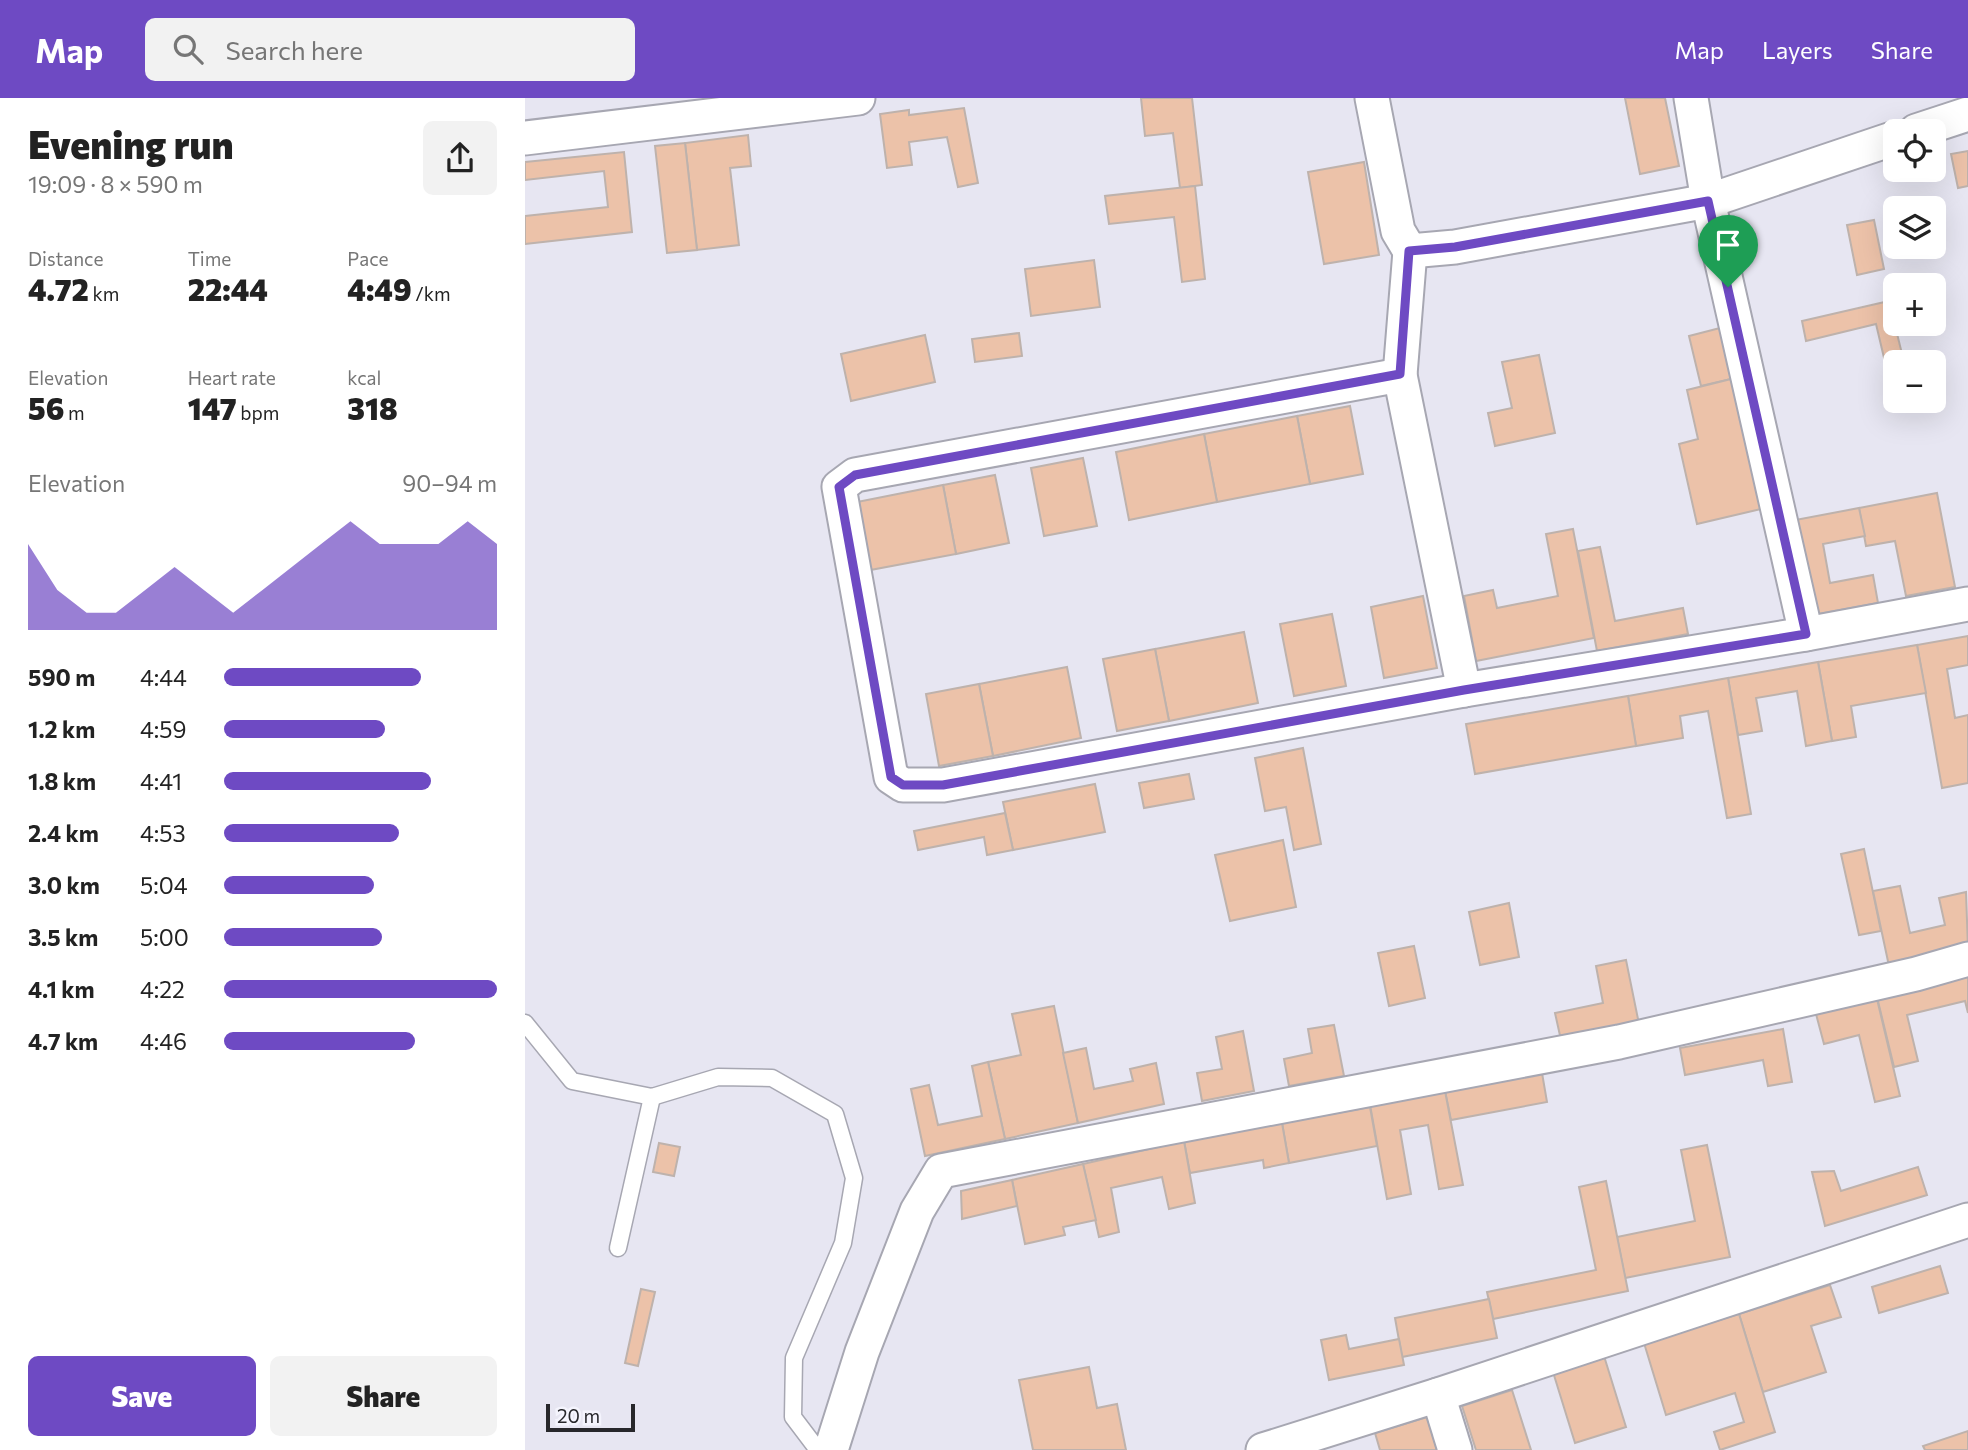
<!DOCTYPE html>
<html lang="en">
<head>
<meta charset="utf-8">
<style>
	:root { --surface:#fff; --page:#f2f2f2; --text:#222; --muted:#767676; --accent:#6e4ac3 }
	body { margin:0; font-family:Commissioner,sans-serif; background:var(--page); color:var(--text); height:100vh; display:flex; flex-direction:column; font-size:26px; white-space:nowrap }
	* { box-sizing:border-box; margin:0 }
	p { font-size:23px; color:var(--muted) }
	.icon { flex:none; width:38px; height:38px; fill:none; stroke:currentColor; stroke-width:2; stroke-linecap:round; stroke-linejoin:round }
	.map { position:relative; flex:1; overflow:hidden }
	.drawer { display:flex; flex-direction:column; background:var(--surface); width:525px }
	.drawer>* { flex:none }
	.fabs { position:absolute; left:1358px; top:21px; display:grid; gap:14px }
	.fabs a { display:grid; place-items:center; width:63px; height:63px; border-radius:10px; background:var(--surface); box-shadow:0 7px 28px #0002; font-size:35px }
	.scale { position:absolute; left:21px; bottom:18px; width:89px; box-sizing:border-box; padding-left:7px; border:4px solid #27272b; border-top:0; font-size:19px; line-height:24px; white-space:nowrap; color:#27272b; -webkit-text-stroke:5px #f4f4fd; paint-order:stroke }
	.pin { position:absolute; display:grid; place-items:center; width:60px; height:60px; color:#fff; margin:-72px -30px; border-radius:50% 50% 50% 0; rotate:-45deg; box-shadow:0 0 7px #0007 }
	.pin .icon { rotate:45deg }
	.round { display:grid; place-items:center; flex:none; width:74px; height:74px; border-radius:10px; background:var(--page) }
	.headline { display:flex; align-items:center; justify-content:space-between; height:119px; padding:0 28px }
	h1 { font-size:38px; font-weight:800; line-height:52px }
	.figures { display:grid; grid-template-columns:repeat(3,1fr); gap:10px; height:119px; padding:7px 28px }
	.figures div { display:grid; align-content:center }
	.figures b { font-size:30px; font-weight:800 }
	.figures small { font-size:19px; font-weight:400 }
	.figures p { font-size:19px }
	.chart { height:196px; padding:14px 28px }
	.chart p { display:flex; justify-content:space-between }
	.chart svg { width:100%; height:126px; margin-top:7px; fill:var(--accent); opacity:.7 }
	.primary-button { display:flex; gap:14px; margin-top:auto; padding:14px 28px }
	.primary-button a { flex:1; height:80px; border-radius:10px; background:var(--accent); color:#fff; font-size:28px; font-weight:800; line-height:80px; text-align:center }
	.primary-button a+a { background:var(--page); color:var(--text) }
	ul { padding:0 28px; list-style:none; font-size:23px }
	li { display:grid; grid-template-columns:112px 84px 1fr; align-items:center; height:52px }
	li i { height:18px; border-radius:9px; background:var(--accent) }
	header { display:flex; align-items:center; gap:42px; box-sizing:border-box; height:98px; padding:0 35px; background:var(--accent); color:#fff }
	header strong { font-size:33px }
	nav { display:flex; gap:38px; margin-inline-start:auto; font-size:24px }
	.search { width:490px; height:63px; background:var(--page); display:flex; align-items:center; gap:18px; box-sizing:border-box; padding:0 24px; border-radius:10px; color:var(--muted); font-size:26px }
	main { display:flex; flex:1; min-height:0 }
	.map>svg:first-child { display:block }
</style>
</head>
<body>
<header>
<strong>Map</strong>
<div class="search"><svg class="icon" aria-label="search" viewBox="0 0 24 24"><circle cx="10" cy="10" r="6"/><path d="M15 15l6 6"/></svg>Search here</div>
<nav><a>Map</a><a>Layers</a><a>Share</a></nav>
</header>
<main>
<section class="drawer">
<div class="headline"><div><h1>Evening run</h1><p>19:09 · 8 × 590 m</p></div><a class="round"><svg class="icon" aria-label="share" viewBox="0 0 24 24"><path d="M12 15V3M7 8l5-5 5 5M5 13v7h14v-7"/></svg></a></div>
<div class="figures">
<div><p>Distance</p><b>4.72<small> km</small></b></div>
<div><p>Time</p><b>22:44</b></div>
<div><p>Pace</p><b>4:49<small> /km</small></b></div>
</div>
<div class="figures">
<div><p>Elevation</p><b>56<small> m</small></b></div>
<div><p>Heart rate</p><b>147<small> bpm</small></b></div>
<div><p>kcal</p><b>318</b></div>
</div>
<div class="chart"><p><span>Elevation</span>90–94 m</p>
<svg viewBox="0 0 160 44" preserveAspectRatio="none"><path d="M0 44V14L10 30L20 38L30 38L40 30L50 22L60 30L70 38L80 30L90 22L100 14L110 6L120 14L130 14L140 14L150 6L160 14V44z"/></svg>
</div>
<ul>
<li><b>590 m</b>4:44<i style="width:72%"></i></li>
<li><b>1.2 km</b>4:59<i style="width:59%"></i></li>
<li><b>1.8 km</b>4:41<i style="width:76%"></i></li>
<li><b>2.4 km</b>4:53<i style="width:64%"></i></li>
<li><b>3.0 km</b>5:04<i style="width:55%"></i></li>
<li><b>3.5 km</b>5:00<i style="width:58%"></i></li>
<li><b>4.1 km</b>4:22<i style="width:100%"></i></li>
<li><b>4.7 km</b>4:46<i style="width:70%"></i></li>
</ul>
<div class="primary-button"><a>Save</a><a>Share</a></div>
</section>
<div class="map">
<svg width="1443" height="1352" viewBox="0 0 1443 1352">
	<rect width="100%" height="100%" fill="#e7e6f2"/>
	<g fill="#ecc2a9" stroke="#beb2ac" stroke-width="2">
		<polygon points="616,0 667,0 677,87 655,90 648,35 620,38"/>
		<polygon points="1100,0 1140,0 1154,68 1115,76"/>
		<polygon points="439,10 453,85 433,89 422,39 384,44 387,67 362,70 355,16 384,12 384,17"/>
		<polygon points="223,37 226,68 205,70 214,147 172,152 160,45"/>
		<polygon points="160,45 172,152 142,155 130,48"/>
		<polygon points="1443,53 1443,88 1433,90 1426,56"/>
		<polygon points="99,54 107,134 0,146 0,118 83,109 79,73 0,82 0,64"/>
		<polygon points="839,64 854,157 799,166 783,74"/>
		<polygon points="670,88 680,181 657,184 649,119 584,126 580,98"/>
		<polygon points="1349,122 1359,171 1332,177 1322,127"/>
		<polygon points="569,162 575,209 506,218 500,171"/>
		<polygon points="1364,203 1379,264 1370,264 1370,284 1365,285 1351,226 1281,243 1277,223"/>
		<polygon points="1195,230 1206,281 1176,288 1164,238"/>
		<polygon points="494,235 497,258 450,264 447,241"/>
		<polygon points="400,237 410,284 326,303 316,256"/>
		<polygon points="1014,257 1030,335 970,348 963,315 987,310 977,264"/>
		<polygon points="1206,281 1236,411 1172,426 1154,346 1173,341 1162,292"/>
		<polygon points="825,308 838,376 785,386 772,318"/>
		<polygon points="772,318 785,386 692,404 679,336"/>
		<polygon points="679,336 692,404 604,422 591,354"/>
		<polygon points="558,360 572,428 519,438 506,370"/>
		<polygon points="470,377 484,445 431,456 418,387"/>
		<polygon points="418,387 431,456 340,473 327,405"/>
		<polygon points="1412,395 1430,489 1381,498 1370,443 1341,448 1334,410"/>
		<polygon points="1334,410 1340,438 1298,446 1305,485 1348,477 1353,505 1283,518 1265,423"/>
		<polygon points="1048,431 1069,540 951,563 939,498 968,492 972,510 1033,498 1021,436"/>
		<polygon points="1075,449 1090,523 1158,510 1163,536 1072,553 1053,453"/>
		<polygon points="898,498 912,570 859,580 846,509"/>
		<polygon points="807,516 821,588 769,598 755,526"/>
		<polygon points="719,534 733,605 644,623 630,551"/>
		<polygon points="1443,538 1443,567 1422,571 1430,620 1443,617 1443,685 1417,690 1392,547"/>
		<polygon points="1392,547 1401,595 1326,608 1331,639 1307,643 1293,564"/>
		<polygon points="630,551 644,623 592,633 578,561"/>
		<polygon points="1293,564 1307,643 1281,648 1272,593 1231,600 1237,633 1213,637 1203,580"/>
		<polygon points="542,569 556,640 468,658 454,586"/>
		<polygon points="1203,580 1226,716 1202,720 1183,613 1155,618 1158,640 1111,648 1103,598"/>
		<polygon points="454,586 468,658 414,668 401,596"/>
		<polygon points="1103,598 1111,648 950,676 941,626"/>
		<polygon points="778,650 796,746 769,752 761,709 740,713 730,660"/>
		<polygon points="664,676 669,701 619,710 614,685"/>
		<polygon points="570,686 580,734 488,752 478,704"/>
		<polygon points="480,715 488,752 462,757 459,739 393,752 389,733"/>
		<polygon points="758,742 771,809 705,823 690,757"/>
		<polygon points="1339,751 1356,833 1334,837 1316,756"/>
		<polygon points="1375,788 1385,835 1420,827 1414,800 1441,794 1443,851 1364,868 1348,793"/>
		<polygon points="984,805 994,859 955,867 944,814"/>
		<polygon points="889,848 900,900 864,908 853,855"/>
		<polygon points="1101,862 1114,926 1036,942 1030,915 1078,905 1071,868"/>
		<polygon points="1443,873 1443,915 1440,903 1382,917 1393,963 1369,969 1351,895"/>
		<polygon points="1352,901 1375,998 1350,1004 1334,937 1299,946 1291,916"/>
		<polygon points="529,908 553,1025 480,1041 463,964 496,957 487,916"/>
		<polygon points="809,927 819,978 764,988 759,961 787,955 783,931"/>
		<polygon points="1258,931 1267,984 1243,988 1238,962 1160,977 1155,950"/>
		<polygon points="718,933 729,993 677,1003 672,975 697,971 691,939"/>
		<polygon points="561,950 569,991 608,983 605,971 631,965 639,1006 553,1025 538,955"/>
		<polygon points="463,964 480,1041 400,1058 386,991 404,987 413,1027 457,1018 447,968"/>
		<polygon points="1017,975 1022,1004 926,1022 920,993"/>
		<polygon points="920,993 938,1087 914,1091 903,1027 875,1032 886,1096 862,1101 845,1007"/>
		<polygon points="845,1009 852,1048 764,1065 757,1025"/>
		<polygon points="757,1025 764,1065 739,1070 738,1062 665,1075 659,1043"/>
		<polygon points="659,1043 670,1105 644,1111 637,1079 586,1090 594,1134 574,1139 558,1066"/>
		<polygon points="134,1045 155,1049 149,1078 128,1074"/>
		<polygon points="1182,1047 1205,1159 1100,1180 1092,1139 1170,1123 1156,1052"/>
		<polygon points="558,1066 571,1122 538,1129 540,1137 500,1146 487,1082"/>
		<polygon points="1393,1069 1402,1097 1300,1128 1287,1074 1309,1073 1316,1093"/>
		<polygon points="487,1082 492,1108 437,1121 436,1093"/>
		<polygon points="1081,1083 1103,1193 968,1221 962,1194 1071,1172 1054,1089"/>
		<polygon points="1415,1168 1423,1195 1354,1215 1347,1189"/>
		<polygon points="1305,1187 1316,1219 1286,1228 1301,1274 1238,1294 1214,1216"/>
		<polygon points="116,1191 130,1194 113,1268 100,1265"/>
		<polygon points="964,1201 972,1240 877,1259 870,1220"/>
		<polygon points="1214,1216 1250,1334 1195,1352 1189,1334 1219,1324 1210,1295 1141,1317 1119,1245"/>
		<polygon points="821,1237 824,1251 874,1241 879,1267 804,1282 796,1242"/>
		<polygon points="1079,1258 1101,1329 1050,1345 1028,1274"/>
		<polygon points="564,1269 572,1310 592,1306 601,1352 508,1352 494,1282"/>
		<polygon points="987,1292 1006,1352 951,1352 937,1308"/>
		<polygon points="902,1319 912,1352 855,1352 850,1335"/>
		<polygon points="1443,1333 1443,1352 1400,1352 1398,1348"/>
	</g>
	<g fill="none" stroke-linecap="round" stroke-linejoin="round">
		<g stroke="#a7a7b2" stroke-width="19">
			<g id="service">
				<polyline points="0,925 47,983 127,999 193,979 247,980 310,1016 329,1080 318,1145 269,1260 268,1319 293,1352"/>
				<polyline points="93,1150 127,999"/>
			</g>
		</g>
		<g stroke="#a7a7b2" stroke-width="37">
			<g id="minor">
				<polyline points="847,0 873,133 885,153 930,149 1183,103 1370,40"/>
				<polyline points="1166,0 1183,103 1281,536"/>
				<polyline points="1391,33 1443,16"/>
				<polyline points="0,40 333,0"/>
				<polyline points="885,153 875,277 939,592"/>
				<polyline points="875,277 330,377 314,389 366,679 378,687 418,687 939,592 1281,536 1443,506"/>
				<polyline points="913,1297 930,1352"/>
				<polyline points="306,1352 337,1254 392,1113 416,1073 1094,944 1391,876 1443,861"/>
				<polyline points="738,1352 913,1297 1443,1122"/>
			</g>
		</g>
		<use href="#service" stroke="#fff" stroke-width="16"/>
		<use href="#minor" stroke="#fff" stroke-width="33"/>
	</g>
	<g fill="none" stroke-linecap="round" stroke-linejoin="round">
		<g stroke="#fff" stroke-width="14">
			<polygon id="route" points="1183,103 1281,536 939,592 418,687 378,687 366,679 314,389 330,377 875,276 884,153 930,149"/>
		</g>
		<use href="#route" stroke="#6e4ac3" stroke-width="9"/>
	</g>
</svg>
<div class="fabs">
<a><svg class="icon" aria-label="locate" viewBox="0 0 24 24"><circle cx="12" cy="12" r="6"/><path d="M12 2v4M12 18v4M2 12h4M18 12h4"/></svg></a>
<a><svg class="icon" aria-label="layers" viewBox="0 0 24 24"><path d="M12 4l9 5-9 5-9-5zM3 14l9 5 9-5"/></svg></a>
<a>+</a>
<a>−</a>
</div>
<div class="scale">20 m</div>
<div class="pin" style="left:1203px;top:189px;background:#1e9e55"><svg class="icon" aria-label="arrive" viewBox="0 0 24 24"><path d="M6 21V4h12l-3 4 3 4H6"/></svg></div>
</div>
</main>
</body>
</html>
